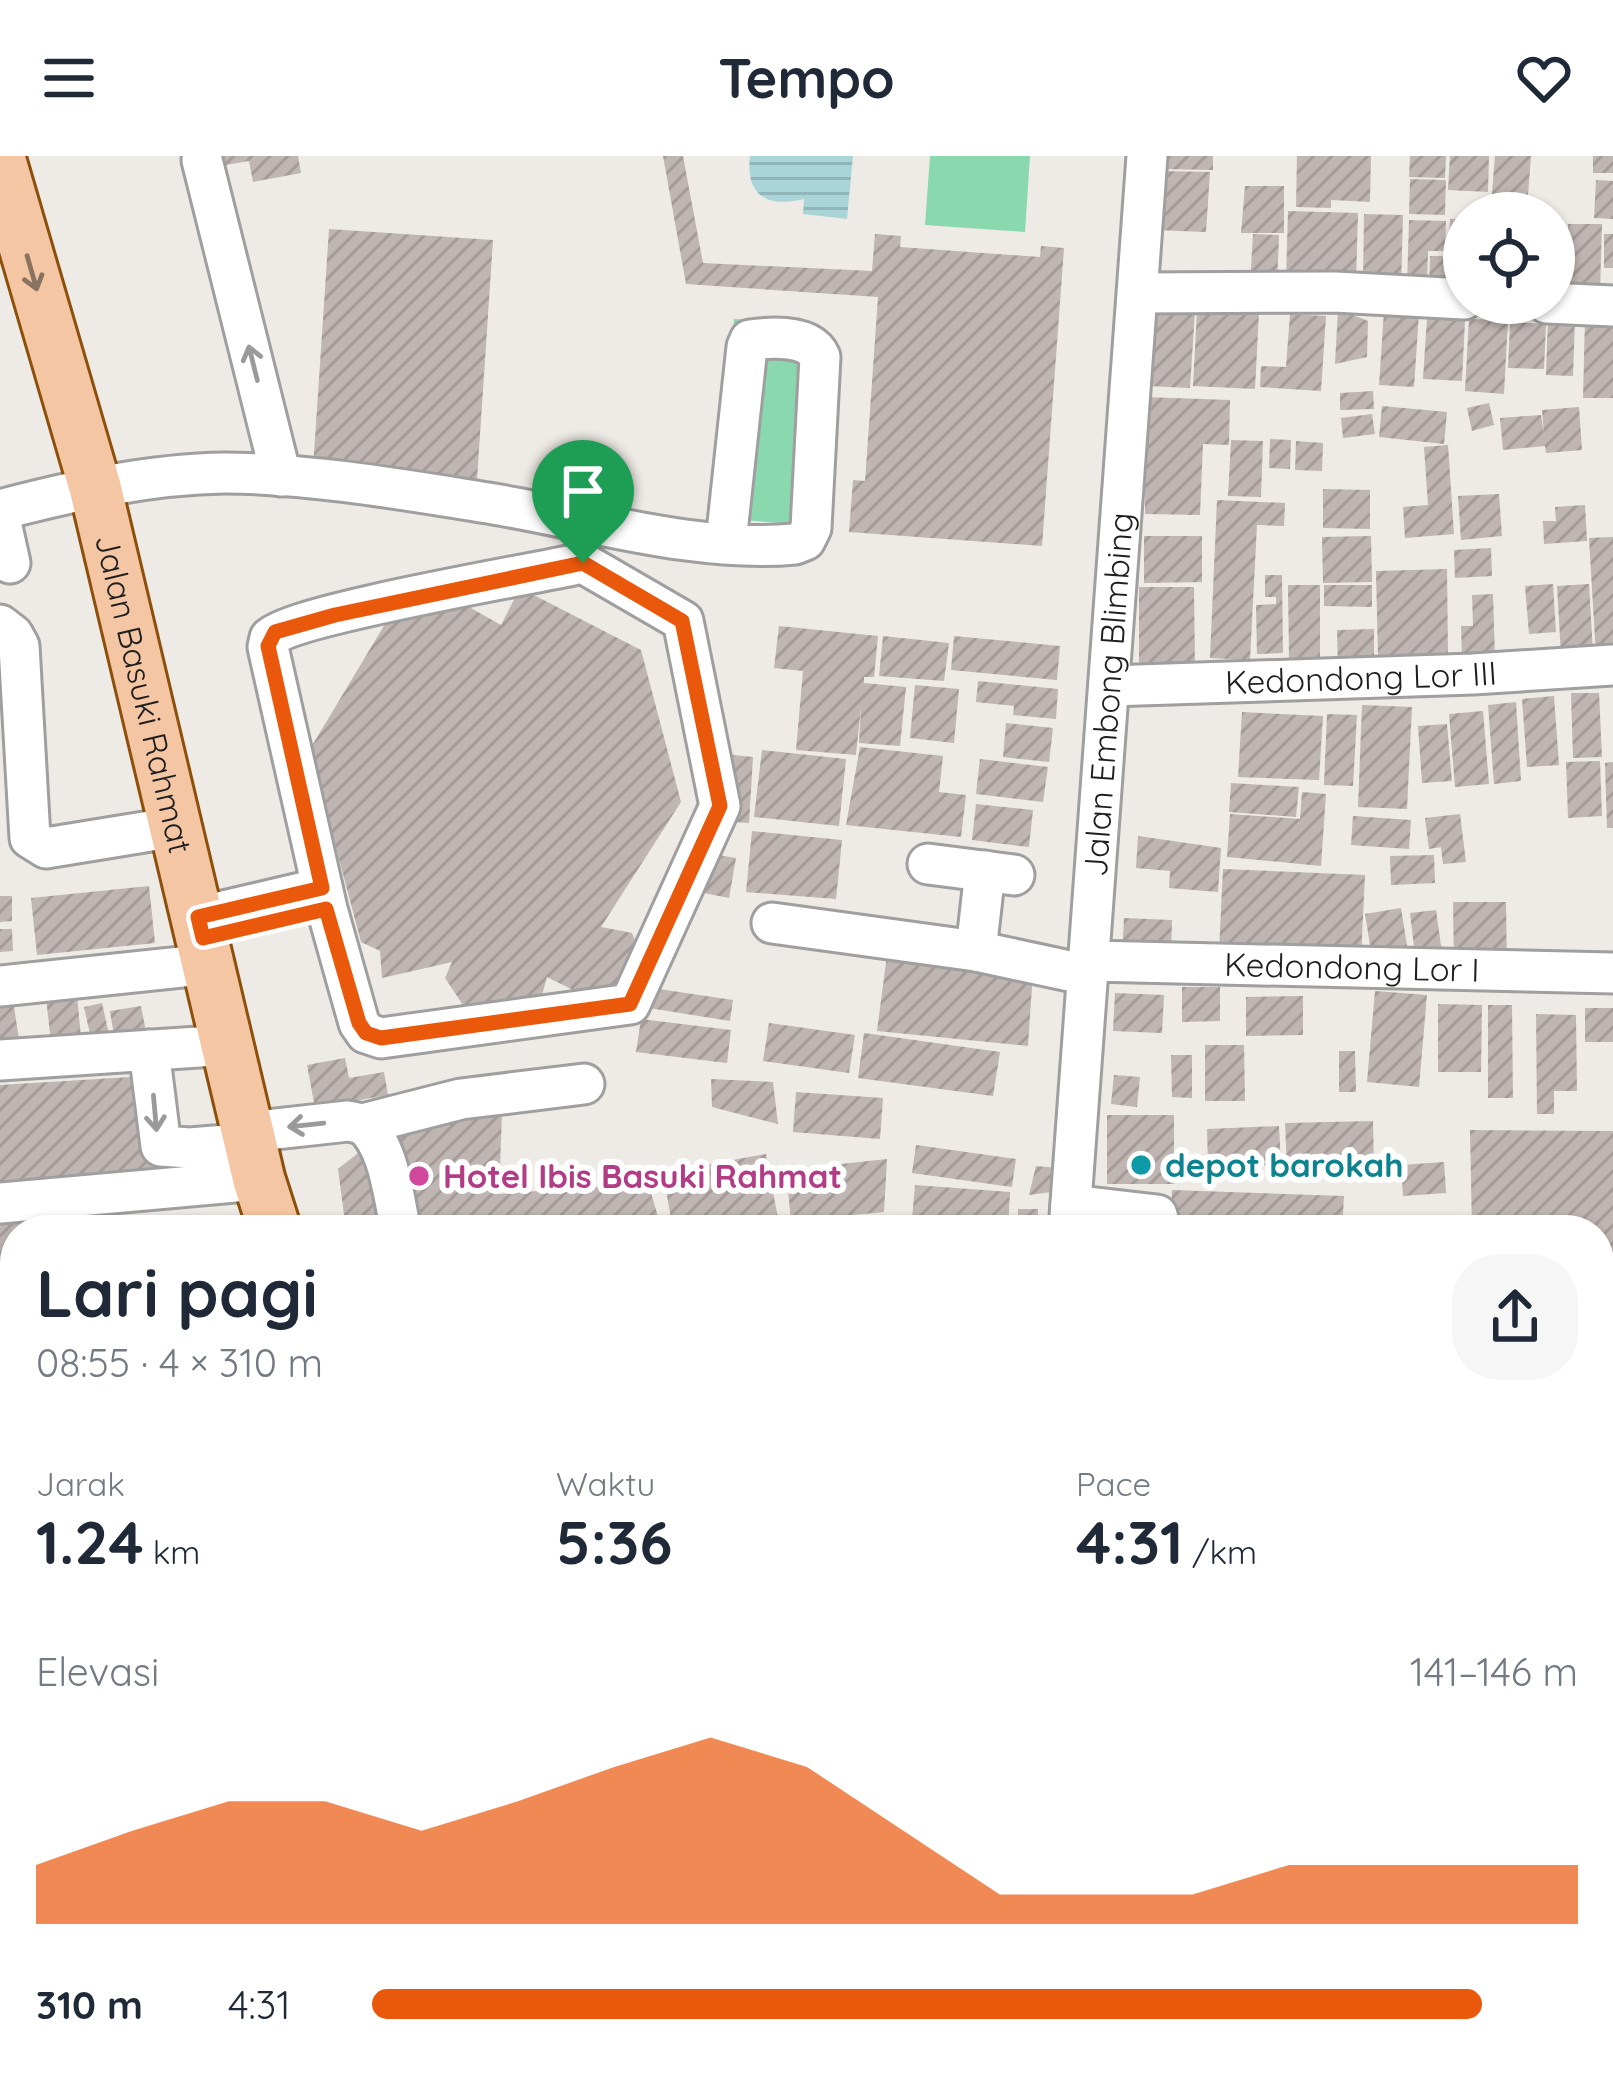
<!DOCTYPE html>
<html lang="id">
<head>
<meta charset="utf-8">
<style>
	:root { --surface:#fff; --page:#f6f6f7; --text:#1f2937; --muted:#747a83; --accent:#ea580c }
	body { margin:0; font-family:Quicksand,sans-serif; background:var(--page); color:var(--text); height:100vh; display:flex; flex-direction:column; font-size:45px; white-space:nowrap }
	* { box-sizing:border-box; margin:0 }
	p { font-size:39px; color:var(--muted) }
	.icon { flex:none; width:66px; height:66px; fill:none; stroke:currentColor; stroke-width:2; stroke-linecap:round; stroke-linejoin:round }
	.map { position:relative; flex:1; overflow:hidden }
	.sheet { position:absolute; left:0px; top:1059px; width:1614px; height:861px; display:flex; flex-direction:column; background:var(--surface); border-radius:48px 48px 0 0; box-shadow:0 3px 9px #0004 }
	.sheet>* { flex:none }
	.controls { position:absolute; left:1443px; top:36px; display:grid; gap:24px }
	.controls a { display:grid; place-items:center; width:132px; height:132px; border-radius:50%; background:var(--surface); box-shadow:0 3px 9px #0004; font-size:60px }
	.pin { position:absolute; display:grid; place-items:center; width:102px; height:102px; color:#fff; margin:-123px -51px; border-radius:50% 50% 50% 0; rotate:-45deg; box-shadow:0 0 12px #0007 }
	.pin .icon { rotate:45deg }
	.round { display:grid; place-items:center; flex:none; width:126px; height:126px; border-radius:48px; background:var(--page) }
	.head { display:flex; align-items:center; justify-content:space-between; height:204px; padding:0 36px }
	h1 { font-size:66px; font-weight:800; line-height:90px }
	.stats { display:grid; grid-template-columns:repeat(3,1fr); gap:18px; height:204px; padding:12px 36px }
	.stats div { display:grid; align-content:center }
	.stats b { font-size:60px; font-weight:800 }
	.stats small { font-size:33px; font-weight:400 }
	.stats p { font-size:33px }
	.chart { height:336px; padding:24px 36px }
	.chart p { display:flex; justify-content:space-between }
	.chart svg { width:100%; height:216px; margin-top:12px; fill:var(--accent); opacity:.7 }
	ul { padding:0 36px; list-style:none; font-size:39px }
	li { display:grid; grid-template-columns:192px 144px 1fr; align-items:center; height:90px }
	li i { height:30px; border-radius:15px; background:var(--accent) }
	header { display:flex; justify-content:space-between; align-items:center; height:156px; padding:0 36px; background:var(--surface); font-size:54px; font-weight:800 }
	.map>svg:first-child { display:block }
</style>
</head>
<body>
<header><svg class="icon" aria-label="menu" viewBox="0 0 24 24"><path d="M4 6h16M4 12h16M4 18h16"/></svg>Tempo<svg class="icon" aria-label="heart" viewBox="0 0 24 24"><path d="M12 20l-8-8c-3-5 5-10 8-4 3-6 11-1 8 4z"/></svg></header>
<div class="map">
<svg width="1613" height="1918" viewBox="0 0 1613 1918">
	<defs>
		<pattern id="grass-tufts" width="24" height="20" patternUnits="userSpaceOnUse" patternTransform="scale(3)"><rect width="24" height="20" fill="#d1e5af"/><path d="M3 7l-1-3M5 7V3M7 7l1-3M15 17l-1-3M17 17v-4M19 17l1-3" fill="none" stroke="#b3c496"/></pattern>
		<pattern id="water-rules" width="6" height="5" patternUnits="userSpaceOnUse" patternTransform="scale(3)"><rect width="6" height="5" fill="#a9d5d9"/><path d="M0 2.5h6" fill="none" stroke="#91b6ba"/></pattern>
		<pattern id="building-hatch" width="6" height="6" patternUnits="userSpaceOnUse" patternTransform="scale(3)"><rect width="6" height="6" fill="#bfb5b2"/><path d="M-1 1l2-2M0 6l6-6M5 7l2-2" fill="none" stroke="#a49b99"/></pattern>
	</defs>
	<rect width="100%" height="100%" fill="#eeeae5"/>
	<polygon fill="url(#grass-tufts)" points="917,1905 1135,1905 1136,1918 771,1918"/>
	<g fill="#89d8ae">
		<polygon points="930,0 1030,0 1025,76 925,69"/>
		<polygon points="734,163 820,169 803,369 718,362"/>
	</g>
	<path fill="url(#water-rules)" d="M750,0H853L847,63L803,58L804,43C768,52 745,40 750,0Z"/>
	<g fill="url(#building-hatch)">
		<polygon points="218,0 298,0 301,17 253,26 249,5 220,10"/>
		<polygon points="663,0 683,0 703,107 872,115 875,78 901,80 900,91 1040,101 1041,90 1064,92 1042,390 849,376 853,324 865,325 878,141 686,128"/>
		<polygon points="1163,0 1213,0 1213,14 1163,13"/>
		<polygon points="1297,0 1371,0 1370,46 1331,44 1331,52 1296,51"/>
		<polygon points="1410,0 1446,0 1445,22 1409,21"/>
		<polygon points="1450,0 1489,0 1488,36 1448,34"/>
		<polygon points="1495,0 1531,0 1527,52 1491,49"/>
		<rect x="1593" y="0" width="20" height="17"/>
		<polygon points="1159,15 1210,16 1206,76 1154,74"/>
		<polygon points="1410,23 1446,24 1445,59 1409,58"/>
		<polygon points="1596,24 1613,25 1613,63 1594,62"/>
		<polygon points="1245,30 1284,30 1284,77 1241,77"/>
		<polygon points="1288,55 1358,57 1356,126 1286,124"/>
		<polygon points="1364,58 1403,59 1401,131 1363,130"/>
		<polygon points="1450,63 1464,63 1464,137 1459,137 1460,96 1449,96"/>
		<polygon points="1409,64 1446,65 1445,95 1428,95 1427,130 1407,129"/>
		<polygon points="1554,67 1562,67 1560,132 1554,132"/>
		<polygon points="1568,68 1602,68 1600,137 1567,137"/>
		<polygon points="329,73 493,84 477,324 313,313"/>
		<polygon points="1253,78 1279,79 1277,130 1250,129"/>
		<rect x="1604" y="78" width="9" height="34"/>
		<polygon points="1430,100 1456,100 1454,132 1429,131"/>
		<polygon points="1152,153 1195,155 1190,232 1148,230"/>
		<polygon points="1338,153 1368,165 1367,201 1335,208"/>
		<polygon points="1197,155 1259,156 1255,233 1193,230"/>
		<polygon points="1384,155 1419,157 1414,231 1379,229"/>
		<polygon points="1290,158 1326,160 1321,235 1260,231 1261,210 1286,211"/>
		<polygon points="1427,162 1465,164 1462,225 1423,223"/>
		<polygon points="1548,162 1575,163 1573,220 1546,219"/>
		<polygon points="1469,163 1508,164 1504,238 1465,235"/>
		<polygon points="1585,163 1613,164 1613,242 1583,242"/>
		<polygon points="1510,166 1546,168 1544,213 1508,212"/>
		<polygon points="1373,235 1374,253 1340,254 1340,237"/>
		<polygon points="1145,241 1230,244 1229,289 1203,288 1200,359 1145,358"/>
		<polygon points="1489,247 1494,269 1472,275 1467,252"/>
		<polygon points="1382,250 1447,256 1444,288 1379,281"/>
		<polygon points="1579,251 1582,294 1546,297 1545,290 1503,294 1500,262 1541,259 1544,278 1542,254"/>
		<polygon points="1372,258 1375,278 1343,282 1341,262"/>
		<polygon points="1270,283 1291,284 1290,313 1269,312"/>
		<polygon points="1231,284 1263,285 1261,341 1228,340"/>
		<polygon points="1296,285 1323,287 1322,315 1295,314"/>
		<polygon points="1448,289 1454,378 1405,382 1403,351 1428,349 1424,291"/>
		<polygon points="1323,333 1370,334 1370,373 1323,372"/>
		<polygon points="1499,338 1502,380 1461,384 1458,340"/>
		<polygon points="1217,344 1285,347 1284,370 1257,369 1250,504 1210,502"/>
		<polygon points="1585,349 1587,385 1544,388 1543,365 1556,365 1555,351"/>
		<polygon points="1144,380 1202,380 1202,426 1144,427"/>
		<polygon points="1371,380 1372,426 1323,427 1322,381"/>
		<polygon points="1613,381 1613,499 1596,500 1589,382"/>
		<polygon points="1491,392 1492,420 1455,422 1454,394"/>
		<polygon points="1447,413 1448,500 1378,501 1376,415"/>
		<polygon points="1265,419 1282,419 1283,497 1257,498 1256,449 1276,448 1276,441 1265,441"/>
		<polygon points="1553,428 1556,476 1529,478 1525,430"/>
		<polygon points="1589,428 1593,497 1561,499 1557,430"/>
		<polygon points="1288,429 1320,429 1320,504 1289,504"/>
		<polygon points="1324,429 1372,429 1372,451 1324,450"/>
		<polygon points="1139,431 1194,431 1195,510 1139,510"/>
		<polygon points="520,432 641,494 681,646 601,771 632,777 641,799 636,824 585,840 547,821 540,846 488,865 463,849 445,822 452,806 382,822 380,795 361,786 310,593 397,448 448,439 501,469"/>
		<polygon points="1493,438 1495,503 1462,504 1461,470 1473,470 1472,439"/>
		<polygon points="779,470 878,480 874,521 864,521 864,527 906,531 900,590 859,587 861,550 856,599 796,594 803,515 774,512"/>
		<polygon points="1374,473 1374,514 1338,515 1337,474"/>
		<polygon points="883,480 949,487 944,525 879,520"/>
		<polygon points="954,480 1060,490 1057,524 951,514"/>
		<polygon points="978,525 1058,533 1056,563 1013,559 1014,550 976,546"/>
		<polygon points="915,529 959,533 954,587 910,582"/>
		<polygon points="1571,537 1599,537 1602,601 1573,602"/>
		<polygon points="1554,540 1559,609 1527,611 1522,543"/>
		<polygon points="1516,546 1521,625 1494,628 1488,549"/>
		<polygon points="1362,549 1412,551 1407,653 1358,651"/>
		<polygon points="1483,555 1489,628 1455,631 1449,558"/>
		<polygon points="1242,556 1323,560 1319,624 1238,621"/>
		<polygon points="1327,558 1357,559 1353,630 1324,629"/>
		<polygon points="1006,567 1053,572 1049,606 1003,601"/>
		<polygon points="1447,568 1452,625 1422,627 1418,570"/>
		<polygon points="860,591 943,600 939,636 966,639 961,681 846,669"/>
		<polygon points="762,594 846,603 839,670 754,661"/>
		<polygon points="724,598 753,601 749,667 719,665"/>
		<polygon points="980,603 1048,611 1043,646 976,638"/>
		<polygon points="1600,605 1602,660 1568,662 1566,606"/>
		<polygon points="1613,606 1613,672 1607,672 1605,607"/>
		<polygon points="1231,627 1299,631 1296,661 1229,656"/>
		<polygon points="1302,636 1326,638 1321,710 1227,701 1230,658 1300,663"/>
		<polygon points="976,648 1033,654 1029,691 972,684"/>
		<polygon points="1460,658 1466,706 1443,708 1441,691 1429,693 1425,662"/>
		<polygon points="1353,660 1411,664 1409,693 1351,689"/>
		<polygon points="752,675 842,684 836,743 746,736"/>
		<polygon points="1138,680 1221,692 1218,736 1169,732 1170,715 1136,712"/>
		<polygon points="706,697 736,702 729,742 699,736"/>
		<polygon points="1434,699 1435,727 1391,729 1390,700"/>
		<polygon points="1223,713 1365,719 1361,802 1219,795"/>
		<polygon points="149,730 155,787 37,799 31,742"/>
		<polygon points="0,740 12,740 12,765 0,766"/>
		<polygon points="1453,746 1506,746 1507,811 1454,813"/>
		<polygon points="1401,752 1409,802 1373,808 1365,758"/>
		<polygon points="1436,754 1443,804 1416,808 1410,757"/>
		<polygon points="1124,762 1172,764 1171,802 1122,800"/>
		<polygon points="0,773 12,773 13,795 0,796"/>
		<polygon points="887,799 1033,815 1028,890 877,875"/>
		<polygon points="76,830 82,891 52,894 45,834"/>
		<polygon points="1182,831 1220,831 1220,865 1182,866"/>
		<polygon points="11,832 21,896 0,899 0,833"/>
		<polygon points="652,832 733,844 730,865 649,852"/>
		<polygon points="1375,835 1427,839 1419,931 1367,926"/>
		<polygon points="1115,837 1164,839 1162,877 1113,875"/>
		<polygon points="1303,840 1303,879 1246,880 1246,841"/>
		<polygon points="102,847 110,883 92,887 84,851"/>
		<polygon points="1438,848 1482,849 1481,916 1438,916"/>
		<polygon points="1488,849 1512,849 1513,942 1488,942"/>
		<polygon points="141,850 147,881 115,886 110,855"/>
		<rect x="1585" y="852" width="28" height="34"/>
		<polygon points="1536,858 1576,859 1577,935 1554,935 1554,958 1537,958"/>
		<polygon points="641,863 731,874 727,907 636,896"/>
		<polygon points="769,867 855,879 849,917 763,905"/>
		<polygon points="864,877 1000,896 993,940 858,922"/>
		<polygon points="1205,889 1244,889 1245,945 1205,945"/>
		<polygon points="1339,895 1355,895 1356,936 1339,936"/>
		<polygon points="1171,899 1192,899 1192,942 1172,941"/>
		<polygon points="345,902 349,922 384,916 388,939 315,952 307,909"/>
		<polygon points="1114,919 1140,921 1137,951 1111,948"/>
		<polygon points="147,920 153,1026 0,1035 0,929"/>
		<polygon points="711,923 773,926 778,968 712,951"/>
		<polygon points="796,936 883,942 880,983 793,976"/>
		<polygon points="502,957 499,1038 648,1027 662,1074 346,1074 338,1013 396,967"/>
		<rect x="1107" y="959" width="67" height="69"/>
		<polygon points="1373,965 1374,1011 1287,1013 1285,967"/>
		<polygon points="1279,970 1281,1009 1208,1012 1207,973"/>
		<polygon points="1470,974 1613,975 1613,1124 1599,1124 1599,1074 1472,1074"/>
		<polygon points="916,989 1016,1003 1012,1031 912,1017"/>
		<polygon points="766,998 780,1073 673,1074 663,1017"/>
		<polygon points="887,1003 884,1056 791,1065 786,1014"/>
		<polygon points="1444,1006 1446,1037 1403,1040 1401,1009"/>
		<polygon points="1036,1010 1058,1012 1052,1036 1029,1039"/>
		<polygon points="915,1029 1010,1036 1008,1074 941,1074 942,1066 912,1063"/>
		<polygon points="1172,1034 1344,1040 1342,1074 1170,1074"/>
		<polygon points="109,1053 110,1074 15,1074 15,1530 0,1531 0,1059"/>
		<rect x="1018" y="1053" width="20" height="21"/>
		<polygon points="1357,1063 1443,1067 1443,1074 1357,1074"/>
		<polygon points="1599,1137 1613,1138 1613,1292 1599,1291"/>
		<polygon points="0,1570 4,1570 12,1778 0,1778"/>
		<polygon points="13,1838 15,1905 132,1905 130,1918 0,1918"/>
		<polygon points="228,1905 431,1905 435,1918 209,1918 208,1914 229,1909"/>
		<polygon points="1260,1905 1439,1905 1441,1918 1261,1918"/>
		<polygon points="761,1908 762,1918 701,1918 701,1910"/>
	</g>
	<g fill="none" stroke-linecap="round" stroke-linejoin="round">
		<g stroke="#9f9f9f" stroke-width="45">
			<g id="minor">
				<polyline points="202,4 281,320"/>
				<polyline points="1139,137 1335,136 1464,143"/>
				<polyline points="1547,147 1613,150"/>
				<path d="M0,354C72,335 150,318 225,317C307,317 406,334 488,347C586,363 695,397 795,388L805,384L811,372L820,201C810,179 772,181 750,184L747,191L726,386"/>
				<polyline points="0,362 10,407"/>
				<path d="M583,407L683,465L720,650L630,848L381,882L366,877L359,867L327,753L268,491L270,482C294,458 533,418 583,407Z"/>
				<polyline points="0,469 13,479 19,490 30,682 46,692 175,671"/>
				<path id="s1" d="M1109,530L1473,518L1613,509"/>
				<polyline points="928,708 1014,719"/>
				<polyline points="198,761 322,732"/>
				<polyline points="772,767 976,795 1088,819"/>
				<polyline points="976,795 985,715"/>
				<path id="s2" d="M1091,805L1613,817"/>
				<polyline points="0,830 210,808"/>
				<polyline points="149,894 161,990 190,992 251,987"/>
				<polyline points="0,904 229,889"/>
				<path d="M363,968C390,991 393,1041 401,1074"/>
				<polyline points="248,976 348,965 363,968 461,943 584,928"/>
				<polyline points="0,1047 259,1024"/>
				<polyline points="1071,1049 1157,1059 1161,1074"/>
				<path id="s3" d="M1069,1074L1147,0"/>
				<polyline points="1599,1402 1613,1402"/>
				<polyline points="1599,1521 1613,1521"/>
				<polyline points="0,1537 15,1537"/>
				<polyline points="1599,1578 1613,1583"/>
				<polyline points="1599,1746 1613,1739"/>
				<polyline points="1556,1905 1557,1918"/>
			</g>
		</g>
		<g stroke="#8d500b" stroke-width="57">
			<g id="major">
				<path id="s4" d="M0,5L95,331L259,1024L275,1074"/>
				<polyline points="590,1905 595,1918"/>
			</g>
		</g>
		<use href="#minor" stroke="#fff" stroke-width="39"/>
		<use href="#major" stroke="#f5c6a4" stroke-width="51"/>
	</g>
	<defs><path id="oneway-shaft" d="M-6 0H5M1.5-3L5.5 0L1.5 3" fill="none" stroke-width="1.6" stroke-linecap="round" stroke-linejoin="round" transform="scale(3)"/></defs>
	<use stroke="#8a7261" href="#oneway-shaft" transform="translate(32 117) rotate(74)"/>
	<g stroke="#9a9a9a">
		<use href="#oneway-shaft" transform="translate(253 207) rotate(-104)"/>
		<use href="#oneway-shaft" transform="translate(155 957) rotate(85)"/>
		<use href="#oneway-shaft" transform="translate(306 969) rotate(174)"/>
	</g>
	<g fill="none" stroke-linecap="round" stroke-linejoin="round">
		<g stroke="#fff" stroke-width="24">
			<polygon id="route" points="583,407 682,465 720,650 630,848 381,882 366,877 359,867 326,753 203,782 198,761 322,732 268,490 275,476 335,459"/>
		</g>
		<use href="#route" stroke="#ea580c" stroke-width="15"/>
	</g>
	<circle fill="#0f9aa8" stroke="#fff" stroke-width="4.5" cx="1141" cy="1009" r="12"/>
	<circle fill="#d1479c" stroke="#fff" stroke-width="4.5" cx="419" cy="1020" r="12"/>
	<g text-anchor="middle" stroke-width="12" stroke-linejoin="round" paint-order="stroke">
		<g font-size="33" fill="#1e1e1e" stroke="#fff">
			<text dy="12" stroke="none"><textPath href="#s1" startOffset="252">Kedondong Lor III</textPath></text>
			<text dy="12" stroke="none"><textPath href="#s3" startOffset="537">Jalan Embong Blimbing</textPath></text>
			<text dy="12" stroke="none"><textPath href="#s4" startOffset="552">Jalan Basuki Rahmat</textPath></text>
			<text dy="12" stroke="none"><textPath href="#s2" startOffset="261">Kedondong Lor I</textPath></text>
		</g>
		<g font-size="33" font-weight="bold" fill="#0d838f" stroke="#fff" text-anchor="start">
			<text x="1165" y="1021">depot barokah</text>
		</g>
		<g font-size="33" font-weight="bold" fill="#b23c85" stroke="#fff" text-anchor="start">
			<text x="443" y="1032">Hotel Ibis Basuki Rahmat</text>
		</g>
	</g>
</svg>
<div class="controls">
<a><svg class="icon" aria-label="locate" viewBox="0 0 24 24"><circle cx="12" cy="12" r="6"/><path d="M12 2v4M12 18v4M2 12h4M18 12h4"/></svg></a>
</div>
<div class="pin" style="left:583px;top:407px;background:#1e9e55"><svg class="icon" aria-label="arrive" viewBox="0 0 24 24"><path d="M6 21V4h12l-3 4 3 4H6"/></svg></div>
<section class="sheet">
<div class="head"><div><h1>Lari pagi</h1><p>08:55 · 4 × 310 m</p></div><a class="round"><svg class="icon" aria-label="share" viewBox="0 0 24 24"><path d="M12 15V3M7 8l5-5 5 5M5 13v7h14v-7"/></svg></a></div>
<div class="stats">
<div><p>Jarak</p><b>1.24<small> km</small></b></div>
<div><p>Waktu</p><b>5:36</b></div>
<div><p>Pace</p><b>4:31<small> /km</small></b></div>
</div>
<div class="chart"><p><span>Elevasi</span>141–146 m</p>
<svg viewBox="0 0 160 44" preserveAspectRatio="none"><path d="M0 44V32L10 25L20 19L30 19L40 25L50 19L60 12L70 6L80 12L90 25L100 38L110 38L120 38L130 32L140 32L150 32L160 32V44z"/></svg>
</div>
<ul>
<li><b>310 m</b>4:31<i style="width:92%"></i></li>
</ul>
</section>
</div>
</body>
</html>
